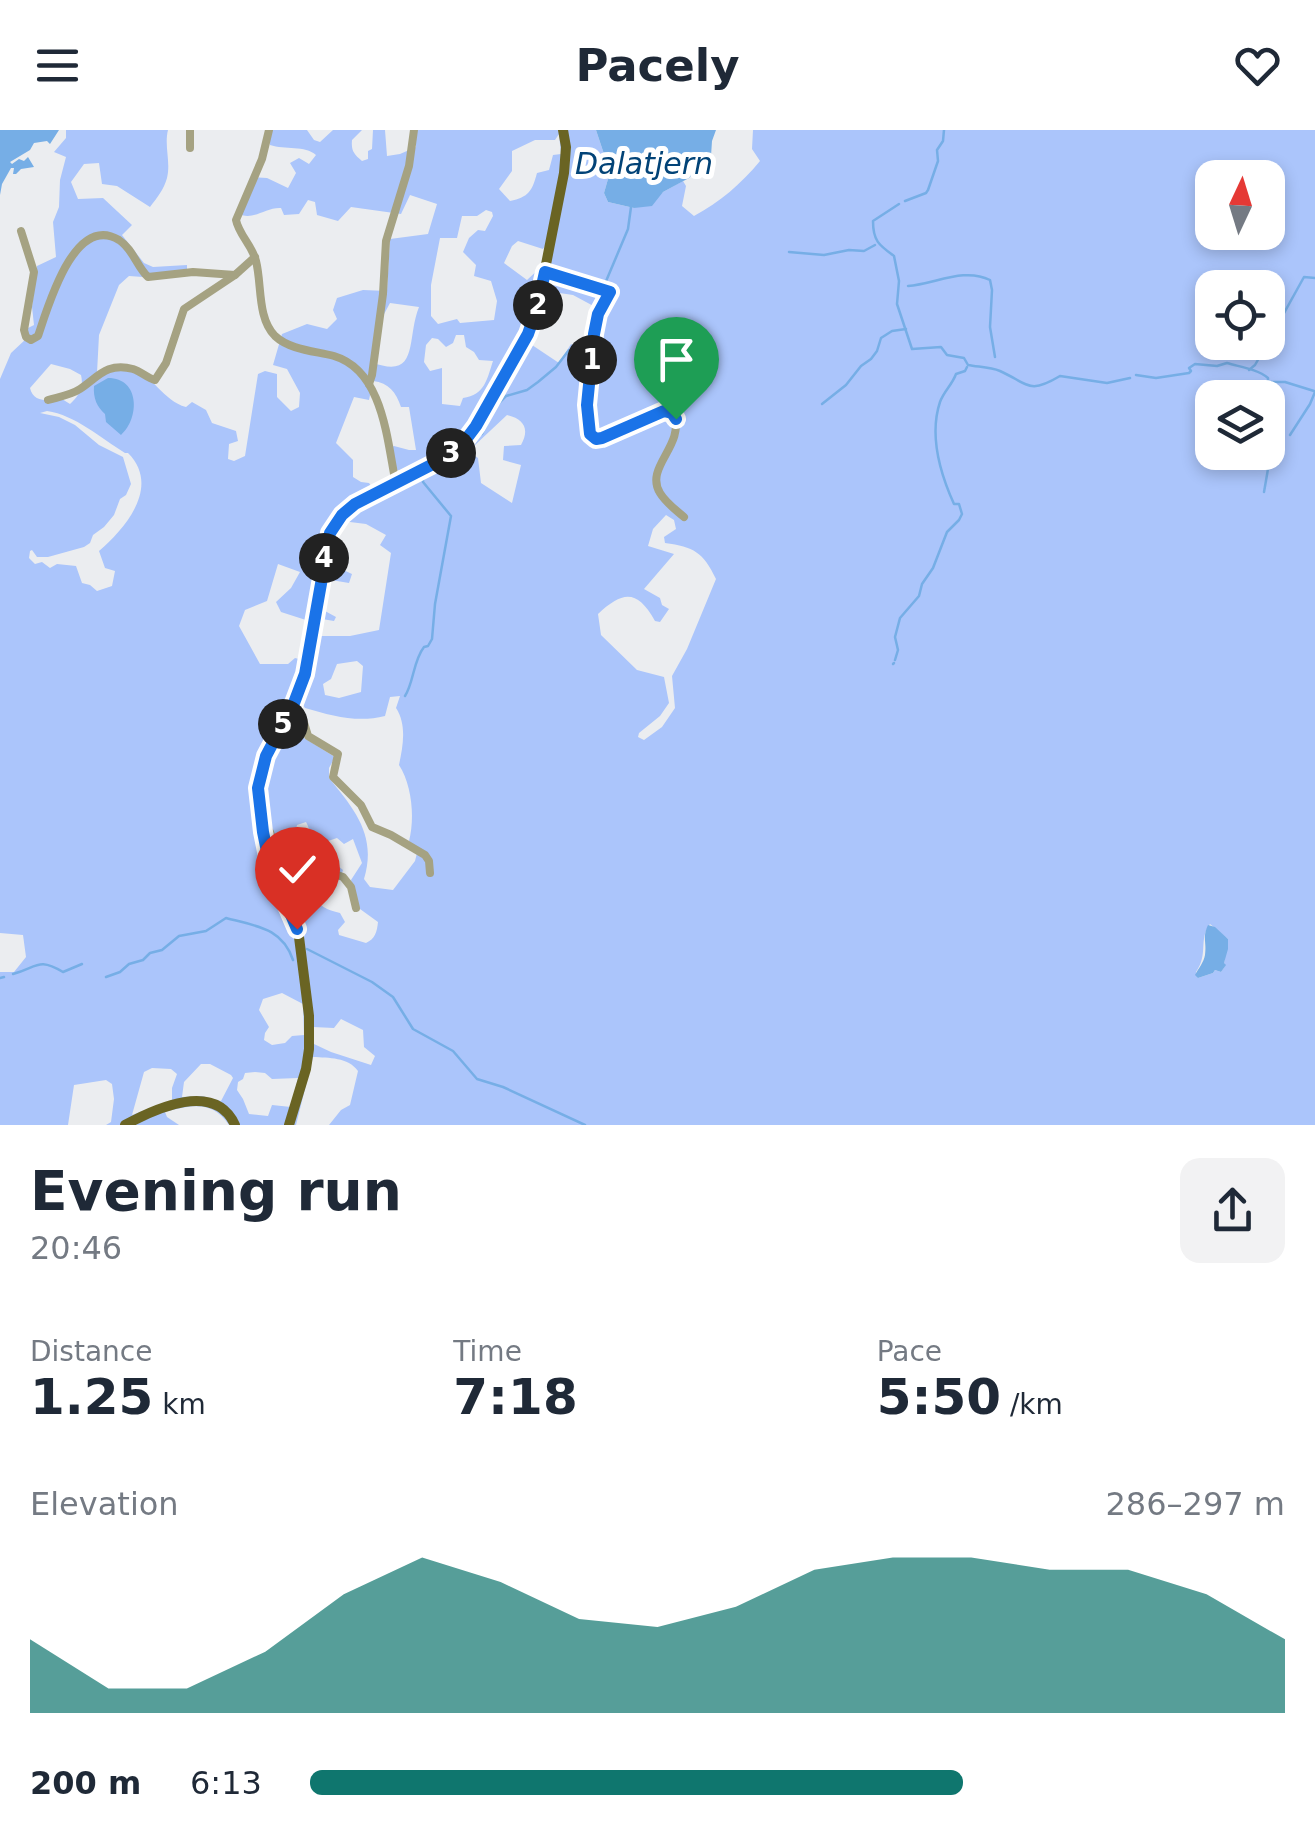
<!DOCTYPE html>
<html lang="en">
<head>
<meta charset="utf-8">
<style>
	:root { --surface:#fff; --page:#f2f2f3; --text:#1f2937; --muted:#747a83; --accent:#0f766e }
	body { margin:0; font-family:"DejaVu Sans",sans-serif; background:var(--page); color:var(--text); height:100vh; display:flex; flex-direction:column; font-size:38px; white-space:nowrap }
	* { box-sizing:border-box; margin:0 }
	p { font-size:32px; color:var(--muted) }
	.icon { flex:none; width:55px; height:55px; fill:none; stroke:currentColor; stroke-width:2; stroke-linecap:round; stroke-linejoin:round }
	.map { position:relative; height:995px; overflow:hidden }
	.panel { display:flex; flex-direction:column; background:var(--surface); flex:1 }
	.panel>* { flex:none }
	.needle { width:65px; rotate:4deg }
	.controls { position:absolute; left:1195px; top:30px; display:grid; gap:20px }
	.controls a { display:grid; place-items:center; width:90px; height:90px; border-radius:20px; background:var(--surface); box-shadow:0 5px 15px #0003; font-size:50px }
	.pin { position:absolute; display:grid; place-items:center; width:85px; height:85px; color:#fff; margin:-102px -42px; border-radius:50% 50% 50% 0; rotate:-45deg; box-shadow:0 0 10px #0007 }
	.pin .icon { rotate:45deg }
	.km { position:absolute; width:50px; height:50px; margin:-25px; border-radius:50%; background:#222; color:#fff; font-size:28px; line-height:50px; text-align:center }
	.round { display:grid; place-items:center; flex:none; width:105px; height:105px; border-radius:20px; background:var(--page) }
	.summary { display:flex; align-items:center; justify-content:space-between; height:170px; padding:0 30px }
	h1 { font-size:55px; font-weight:800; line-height:75px }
	.stats { display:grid; grid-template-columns:repeat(3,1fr); gap:15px; height:170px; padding:10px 30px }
	.stats div { display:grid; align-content:center }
	.stats b { font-size:50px; font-weight:800 }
	.stats small { font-size:28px; font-weight:400 }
	.stats p { font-size:28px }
	.chart { height:280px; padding:20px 30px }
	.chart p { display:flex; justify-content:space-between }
	.chart svg { width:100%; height:180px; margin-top:10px; fill:var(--accent); opacity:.7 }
	ul { padding:0 30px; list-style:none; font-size:32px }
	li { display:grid; grid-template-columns:160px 120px 1fr; align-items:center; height:75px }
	li i { height:25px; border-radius:12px; background:var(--accent) }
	header { display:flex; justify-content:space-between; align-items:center; height:130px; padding:0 30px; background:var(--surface); font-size:45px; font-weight:800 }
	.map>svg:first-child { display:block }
</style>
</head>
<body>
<header><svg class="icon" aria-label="menu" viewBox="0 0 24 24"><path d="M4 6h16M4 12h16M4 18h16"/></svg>Pacely<svg class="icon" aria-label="heart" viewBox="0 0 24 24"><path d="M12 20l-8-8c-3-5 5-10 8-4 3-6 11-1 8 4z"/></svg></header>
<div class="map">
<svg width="1315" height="995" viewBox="0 0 1315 995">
	<rect width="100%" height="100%" fill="#ebedf0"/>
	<path fill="#abc5fb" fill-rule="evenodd" d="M66,0H168C164,16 171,32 167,48C164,59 157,68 150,77L117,56L102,54L99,33L84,34L71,52L78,69L103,68L132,95L122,105L144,133L153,137L187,135V140L143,147L129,146L119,155L99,205L97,243C106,242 121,237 130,239C153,244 163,271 186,277L192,272L206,280L212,293L236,301L238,311L229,314L228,329L234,331L245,326L258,244L265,241L277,244V267L291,281L299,277L300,263L287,239L273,235L282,204L307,194L327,199L337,189L333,180L337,168L363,160L387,161L390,109L428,104L437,74L410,65L401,84L351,77L338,91L317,85L315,72L308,70L299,84L284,85L281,78C265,77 253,92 237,83L251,47L267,48L288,58L296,43L290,33L299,28L309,34L316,25C305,15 285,20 270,15V0H307L314,10L320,12L333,0H362L352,10C351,21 354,24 362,31L368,29V21L372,19L373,0H385L387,26L400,24L416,17V0H596L610,42L604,63L608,72L634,78L683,51L686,56L682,76L694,86C720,72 741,54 760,31L752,19L753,0H1315V995H329L341,980L350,975L358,941C348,927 329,928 313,927L296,995H229C212,970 192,975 165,982L167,987L179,995H106L111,992L114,969L112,954L106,950L74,955L68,995H0V842H14L26,827L23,805L0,803V249L11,223L27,208L26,199L34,195L32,177L37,136L56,127L53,92L59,77L60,50L66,27L54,22L66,8ZM559,4L561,24L553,25L549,40L537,43C532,61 529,67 510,71L499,59L512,41V21L535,10H555ZM1212,48H1268V102H1212ZM486,80L492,82L493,86L485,101L478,100L469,108L463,122L476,135L474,146L491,151L497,171L494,190L460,193L457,189L438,194L431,186V155L440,108H457L462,86H477ZM518,111L543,119L545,116L541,137L527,150L504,133L512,116ZM1212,158H1268V212H1212ZM546,161L573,165L599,179L580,218L571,214L559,233L529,213L539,190ZM390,173L419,177C406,209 420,251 371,232L383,186ZM456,205H464L466,217L474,222L479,230L493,231C487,249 485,265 463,268L460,276L442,274V238L430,241L424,232L426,215L432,208L438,209L446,217L453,213ZM51,234L70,239L81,245C84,257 79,266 70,274L62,269C50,271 33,273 30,258ZM373,251C389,253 396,262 401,277H409L416,320H409L394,316L390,318L396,339L401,342L400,346L374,360L369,353L361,352L353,347V330L336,313L354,267L369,270ZM1212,268H1268V322H1212ZM47,281C75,285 101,308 125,323H128C161,356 126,398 99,421L105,438L115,441L112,456L97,461L90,455L82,453L76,436L57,434L50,438L42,432L35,434L29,428L30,421L32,420L37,427H48L84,417L90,413L93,405L104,397L114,385L120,369L126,365L131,354L123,327L99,315L75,295L59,287L40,283ZM507,285C524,289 530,299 521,315L504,316L503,330L521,335L512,373L481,353L478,328L471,323L474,316ZM666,385L674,390L676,399L664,407L665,413C694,417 703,422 716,449L687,519L672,546L675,578L662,597L644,610L638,607L639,603L660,586L669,573L664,547L637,540L601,505L598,484C623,461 637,459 655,491L660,492L669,479L662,475L660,468L644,459L674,424L648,416L653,399ZM342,391L366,394L386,405L380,415L391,423L379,500L350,506H319L322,489L334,491L336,487L325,481L328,467L322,465L325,449L349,453L352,444L339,438L341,430L328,428L334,405ZM278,434L300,442L291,458L276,472L281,482L309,491L303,530L295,528L288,534H260L239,496L245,480L267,471ZM357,531L363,536L361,562L339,568L325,565L323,554L331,549L337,534ZM400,566L396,578C407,595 403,616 399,635C412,655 415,688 409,711L418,719L415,731L393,760L370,757L364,749C377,706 355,680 329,648V638L335,627L304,608L300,594L292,591L300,571L305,578C332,586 358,593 385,586L390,567ZM306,692C311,700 311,713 313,724L305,732L280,727L276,737L271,714L296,700L297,695ZM337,708L344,714L353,709L362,733L351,750L360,779L378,792C377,802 375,809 366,813L339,805L338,800L345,792L340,783C327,780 319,776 311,765L313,760L311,752L318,748L325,740L341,746L343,740L338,736L328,711ZM1210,794L1228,809L1224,833L1225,836L1221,842L1215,840L1213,843L1198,848L1196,842C1209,823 1198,810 1210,794ZM282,863L303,874L304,905L292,906L285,913L272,915L264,910L265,903L269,897L259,880L263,869ZM341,889L363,900L364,917L375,926L371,935L331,922L314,914L313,897L334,898ZM201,934H210L231,945L233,948L221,971L202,966L182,967L184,952ZM152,938L171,939L177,944L172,958V970L132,985L144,942ZM255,942L265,943L272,949L298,948L291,977L272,975L268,986L249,984L243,969L237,960L238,952L243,949L245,943Z"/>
	<g fill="#76aee6">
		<polygon points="0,0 59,0 50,14 47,11 34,13 30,20 10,32 12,34 19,29 24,31 28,27 34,37 21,39 16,44 13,44 14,38 11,38 2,54 0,65"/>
		<polygon points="596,0 716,0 712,11 711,26 689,48 663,62 652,76 634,78 608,72 604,63 610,42"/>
		<path d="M108,248C140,248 140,288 121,305L106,292L105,284C97,277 93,268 94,256Z"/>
		<path d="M1208,795L1215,797L1228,809V819L1224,833L1226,835L1221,842L1215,840L1213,843L1198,848L1195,845C1198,839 1204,832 1205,825C1207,812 1202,808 1208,795Z"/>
	</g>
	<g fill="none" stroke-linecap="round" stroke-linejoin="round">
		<g stroke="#76aee6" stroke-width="2.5">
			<polyline points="905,71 926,63 928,60 938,31 937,20 943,11 944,0"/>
			<path d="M899,74L873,91C873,111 879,115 894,126L899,151L897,174L912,219L941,217L947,225L964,228L968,235C978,237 990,237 1000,241C1029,254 1028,265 1060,246L1107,253L1130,248"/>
			<polyline points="789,122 824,125 849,120 864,121 875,115"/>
			<polyline points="604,156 628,99 631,77"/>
			<path d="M908,156C935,154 964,137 990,150L992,160L990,197L995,227"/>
			<polyline points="598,175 602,163"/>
			<polyline points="1268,212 1304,147 1315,148"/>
			<polyline points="1249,240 1255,235 1267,214"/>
			<path d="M1136,245L1156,248L1189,243L1191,241L1189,238L1195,234L1217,236L1227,233C1240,237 1257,239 1268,248V276"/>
			<polyline points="1269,252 1285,252 1314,261"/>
			<polyline points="822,274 846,255 861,236 871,229 877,221 881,208 892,201 906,199"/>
			<polyline points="476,305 482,304 496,276 506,266 527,260 538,252 556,237 569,220"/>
			<polyline points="1290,305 1310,274 1315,262"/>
			<polyline points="1264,322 1268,339 1264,362"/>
			<path d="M427,331C440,317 441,305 462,305"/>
			<path d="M895,530L898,520L895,507L900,488L919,466L922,454L933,438L947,402L959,390L962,384L959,374H954C940,343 929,305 940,272C944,261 952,255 956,244L965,241L967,237"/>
			<polyline points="893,534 894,533"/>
			<path d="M405,566C414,552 413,531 424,517L428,516L432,509L435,474L451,386L423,352V346"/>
			<polyline points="307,819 372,852 393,867 413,899 453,921 477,949 503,957 585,995"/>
			<path d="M13,844C38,837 38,827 63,842L82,834"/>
			<path d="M106,847L120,842L129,834L143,830L150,823L162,820L179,806L206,801L226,788C255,796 282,797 293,830"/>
			<polyline points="0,848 4,847"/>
		</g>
		<g stroke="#a5a282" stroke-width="8">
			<polyline points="190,0 190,18"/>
			<path d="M269,0L262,29L236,90C239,105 252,115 256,131C262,154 257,188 275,206C290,220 315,221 334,226C384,241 387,312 396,354"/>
			<path d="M21,101L34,142L24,200L26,207L31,210L38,206C48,177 74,83 119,110C133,119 137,137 148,147L193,142L235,145L255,127"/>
			<path d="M545,142L610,162C591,195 595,211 591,247C589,266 586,283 589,302L598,309L664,281L674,285C685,316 644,337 660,363C666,373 676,380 684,387"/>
			<polyline points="369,254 372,245 383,164 386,111 409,36 414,0"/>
			<path d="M48,270C58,267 71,265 80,259C98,247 107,232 133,239C142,242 147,248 155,250L166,233L184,179L235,145"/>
			<polyline points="292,578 302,586 308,606 338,624 333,647 361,675 372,697 391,705 425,725 429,731 430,743"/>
			<polyline points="263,701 270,702 275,718 281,725 343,747 351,757 356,778"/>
		</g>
		<g stroke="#6a6423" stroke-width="10">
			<path d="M125,995C156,978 215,951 235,995"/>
			<polyline points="289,995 306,939 309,919 309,886 299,807 273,745 266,716 259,668 261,640 302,554 326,417 337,391 355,374 439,331 464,312 476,296 528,203 539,170 564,43 566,17 563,0"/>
		</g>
	</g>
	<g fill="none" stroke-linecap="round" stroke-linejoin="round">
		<g stroke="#fff" stroke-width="20">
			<polyline id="route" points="297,799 270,736 263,702 258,658 266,626 294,573 305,544 330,403 342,385 355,374 439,331 464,312 476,296 528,204 537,178 545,142 610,162 598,184 594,204 587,275 590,304 596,309 602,308 664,281 672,283 676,289"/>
		</g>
		<use href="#route" stroke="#1a73e8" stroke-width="12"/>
	</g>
	<g text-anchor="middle" stroke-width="10" stroke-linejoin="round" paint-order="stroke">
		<g font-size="30" font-style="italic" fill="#024377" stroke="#fff">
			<text x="644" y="44">Dalatjern</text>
		</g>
	</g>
</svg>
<div class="controls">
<a><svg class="needle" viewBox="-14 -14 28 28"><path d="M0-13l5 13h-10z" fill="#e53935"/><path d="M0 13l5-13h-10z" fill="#747a83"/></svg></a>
<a><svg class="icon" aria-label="locate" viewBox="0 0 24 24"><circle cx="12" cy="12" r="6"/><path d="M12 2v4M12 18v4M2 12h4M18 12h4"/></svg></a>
<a><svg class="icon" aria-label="layers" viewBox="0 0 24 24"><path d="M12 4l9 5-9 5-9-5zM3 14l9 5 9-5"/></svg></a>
</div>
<div class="pin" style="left:676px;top:289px;background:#1e9e55"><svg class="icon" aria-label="arrive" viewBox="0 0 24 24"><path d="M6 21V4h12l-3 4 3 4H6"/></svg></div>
<div class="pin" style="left:297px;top:799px;background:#d93025"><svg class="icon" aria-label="check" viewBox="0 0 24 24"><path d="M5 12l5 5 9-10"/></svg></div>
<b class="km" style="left:592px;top:230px">1</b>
<b class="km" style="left:538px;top:175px">2</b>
<b class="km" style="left:451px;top:323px">3</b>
<b class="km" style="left:324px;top:428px">4</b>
<b class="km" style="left:283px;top:594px">5</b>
</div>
<section class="panel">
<div class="summary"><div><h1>Evening run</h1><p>20:46</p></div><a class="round"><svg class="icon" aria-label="share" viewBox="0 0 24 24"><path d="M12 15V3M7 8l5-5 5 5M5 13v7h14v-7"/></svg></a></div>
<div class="stats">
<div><p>Distance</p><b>1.25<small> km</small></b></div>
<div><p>Time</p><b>7:18</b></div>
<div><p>Pace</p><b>5:50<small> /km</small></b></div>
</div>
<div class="chart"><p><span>Elevation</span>286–297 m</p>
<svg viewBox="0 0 160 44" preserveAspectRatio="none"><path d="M0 44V26L10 38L20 38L30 29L40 15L50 6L60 12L70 21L80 23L90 18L100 9L110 6L120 6L130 9L140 9L150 15L160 26V44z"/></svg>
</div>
<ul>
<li><b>200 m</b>6:13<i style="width:67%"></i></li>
</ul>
</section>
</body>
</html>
